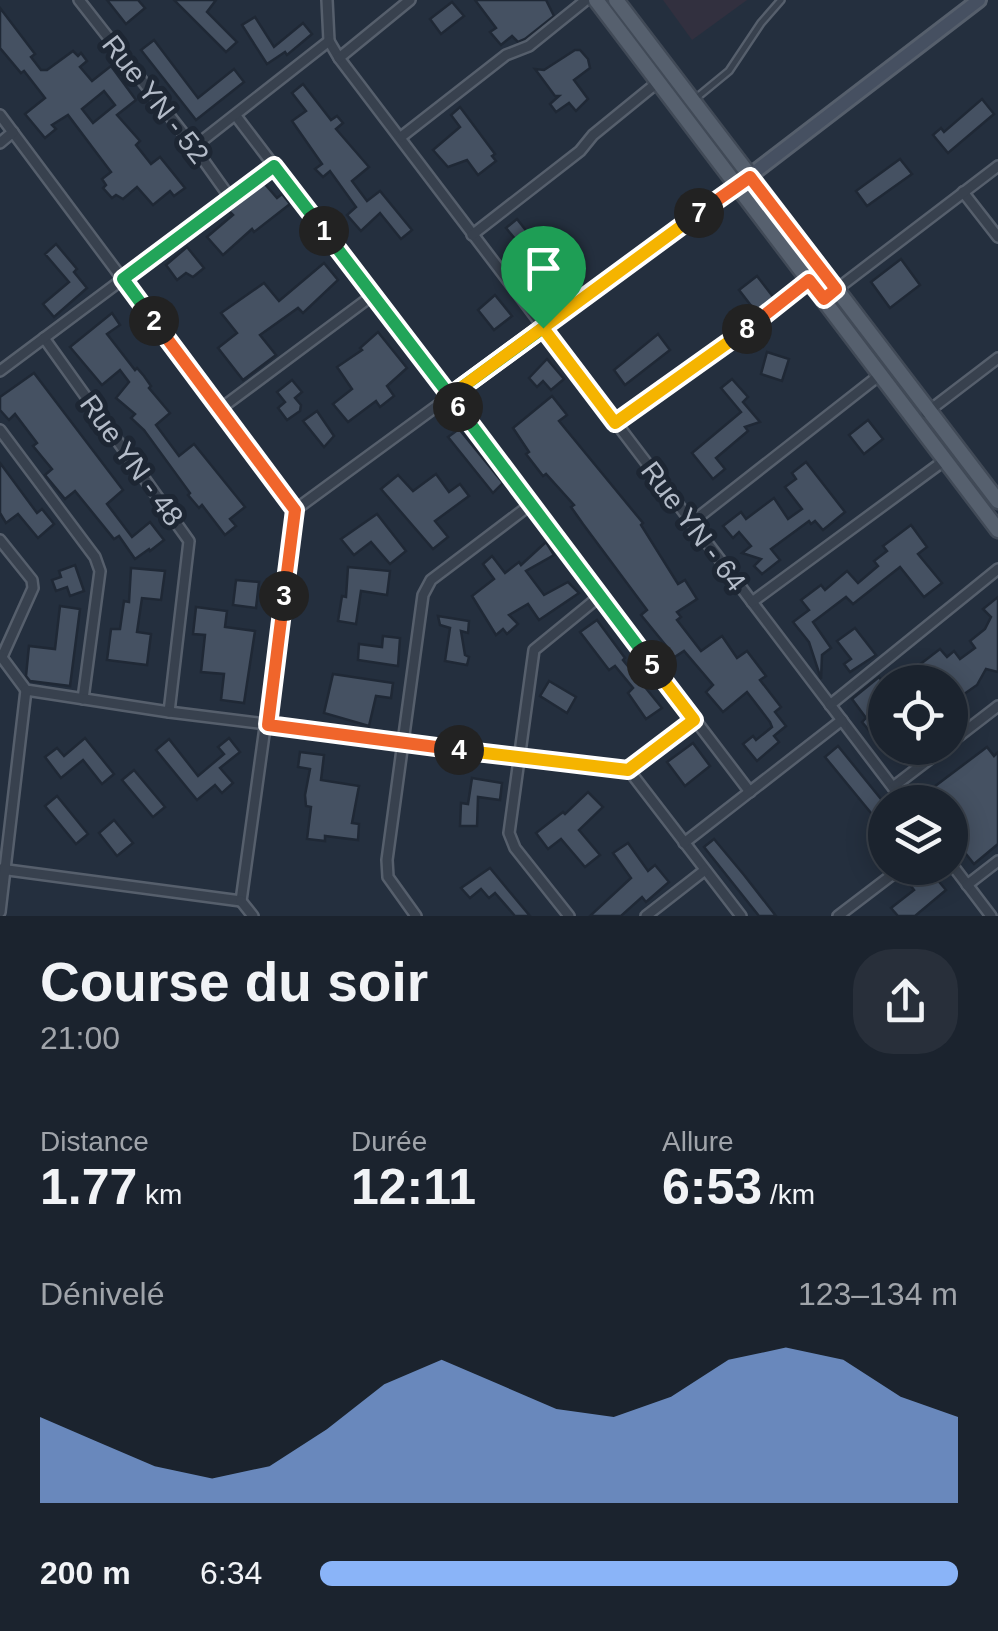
<!DOCTYPE html>
<html lang="fr">
<head>
<meta charset="utf-8">
<style>
	:root { --surface:#1b232e; --page:#282f3a; --text:#f1f3f6; --muted:#a0a4aa; --line:#39404a; --accent:#8ab4f8 }
	body { margin:0; font-family:Helvetica,sans-serif; background:var(--page); color:var(--text); height:100vh; display:flex; flex-direction:column; font-size:38px; white-space:nowrap }
	* { box-sizing:border-box; margin:0 }
	p { font-size:32px; color:var(--muted) }
	.icon { flex:none; width:55px; height:55px; fill:none; stroke:currentColor; stroke-width:2; stroke-linecap:round; stroke-linejoin:round }
	.map { position:relative; height:916px; overflow:hidden }
	.drawer { display:flex; flex-direction:column; background:var(--surface); flex:1 }
	.drawer>* { flex:none }
	.controls { position:absolute; left:868px; top:665px; display:grid; gap:20px }
	.controls a { display:grid; place-items:center; width:100px; height:100px; border-radius:50%; background:var(--surface); box-shadow:0 5px 25px #0003,0 0 0 2px var(--line); font-size:50px }
	.pin { position:absolute; display:grid; place-items:center; width:85px; height:85px; color:#fff; margin:-102px -42px; border-radius:50% 50% 50% 0; rotate:-45deg; box-shadow:0 0 10px #0007 }
	.pin .icon { rotate:45deg }
	.km { position:absolute; width:50px; height:50px; margin:-25px; border-radius:50%; background:#222; color:#fff; font-size:28px; line-height:50px; text-align:center }
	.round { display:grid; place-items:center; flex:none; width:105px; height:105px; border-radius:40px; background:var(--page) }
	.summary { display:flex; align-items:center; justify-content:space-between; height:170px; padding:0 40px }
	h1 { font-size:55px; font-weight:700; line-height:75px }
	.stats { display:grid; grid-template-columns:repeat(3,1fr); gap:15px; height:170px; padding:10px 40px }
	.stats div { display:grid; align-content:center }
	.stats b { font-size:50px; font-weight:700 }
	.stats small { font-size:28px; font-weight:400 }
	.stats p { font-size:28px }
	.chart { height:280px; padding:20px 40px }
	.chart p { display:flex; justify-content:space-between }
	.chart svg { width:100%; height:180px; margin-top:10px; fill:var(--accent); opacity:.7 }
	ul { padding:0 40px; list-style:none; font-size:32px }
	li { display:grid; grid-template-columns:160px 120px 1fr; align-items:center; height:75px }
	li i { height:25px; border-radius:12px; background:var(--accent) }
	.map>svg:first-child { display:block }
</style>
</head>
<body>
<div class="map">
<svg width="998" height="916" viewBox="0 0 998 916">
	<rect width="100%" height="100%" fill="#242f3e"/>
	<polygon fill="#32303f" points="663,0 747,0 692,40"/>
	<g fill="#455162" stroke="#1f2835" stroke-width="2.5" fill-rule="evenodd">
		<polygon points="107,0 138,0 145,8 126,24"/>
		<polygon points="174,0 216,0 207,12 237,42 226,52"/>
		<polygon points="475,0 546,0 554,16 525,39 518,42 512,36 501,45 490,32 496,28"/>
		<polygon points="452,2 464,16 441,34 430,19"/>
		<path d="M0,8L35,54L31,57L41,70H47L73,51L78,56L81,53L87,61L80,67L92,81L111,66L136,100L117,115L140,141L136,145L151,164L160,157L185,188L174,196L170,191L153,205L137,187L123,199L116,195L112,198L103,188L106,185L102,179L111,172L68,115L52,125L56,129L45,138L25,114L45,98L24,71L21,73L0,48ZM104,91L115,105L93,123L82,109Z"/>
		<polygon points="255,17 274,47 303,23 312,34 287,55 285,52 267,64 242,25"/>
		<polygon points="154,40 198,98 234,69 244,82 196,120 141,50"/>
		<polygon points="575,50 580,50 588,59 590,68 574,80 588,99 576,111 569,103 556,112 550,104 559,96 555,96 535,69 544,70"/>
		<polygon points="303,84 331,120 337,116 343,123 336,129 369,167 352,181 367,201 380,191 412,230 401,239 380,213 361,231 347,215 356,207 330,171 323,177 315,169 322,164 292,121 306,111 292,93"/>
		<polygon points="982,99 994,114 948,153 933,135 941,128 944,132"/>
		<polygon points="460,107 495,154 492,156 496,161 478,175 467,160 448,167 433,150 460,127 451,115"/>
		<polygon points="900,159 912,174 867,206 856,191"/>
		<polygon points="264,183 277,198 282,194 290,204 254,232 252,229 223,255 207,237 233,215 229,211"/>
		<polygon points="517,219 564,279 555,286 521,252 514,256 509,250 516,240 506,228"/>
		<polygon points="56,244 77,269 74,272 87,288 54,317 43,304 69,282 45,254"/>
		<polygon points="187,247 204,268 193,277 186,273 177,280 166,265"/>
		<polygon points="901,259 920,285 890,308 871,282"/>
		<polygon points="324,263 338,280 303,313 298,308 260,335 276,355 243,380 218,348 237,333 221,313 264,283 279,301"/>
		<polygon points="757,276 774,298 756,312 739,290"/>
		<polygon points="495,295 512,316 494,330 478,310"/>
		<polygon points="112,313 120,325 107,334 135,370 137,368 144,376 151,386 149,388 170,413 156,425 179,456 194,444 245,507 230,519 236,526 225,535 202,505 199,508 188,495 190,493 144,430 131,418 135,414 116,398 129,382 120,370 102,385 70,347"/>
		<polygon points="378,332 407,368 387,386 394,396 380,407 376,401 348,422 333,404 352,389 337,367 362,350 360,348"/>
		<polygon points="658,334 670,350 625,385 614,370"/>
		<polygon points="767,352 789,359 782,381 761,374"/>
		<polygon points="547,359 564,379 551,390 543,381 537,387 529,378"/>
		<polygon points="34,373 123,490 107,504 132,537 150,522 164,540 150,551 149,549 135,559 119,536 114,539 75,491 65,499 45,475 52,469 33,446 37,443 15,414 9,420 0,410 0,397"/>
		<polygon points="732,379 748,397 743,402 760,422 745,427 748,431 716,458 725,469 713,479 692,453 741,412 721,388"/>
		<polygon points="292,380 302,392 295,398 301,405 300,411 287,420 278,408 285,402 277,392"/>
		<polygon points="552,396 567,415 559,421 643,523 641,525 678,584 685,580 697,599 677,612 681,617 677,620 701,651 722,636 737,658 747,651 766,676 760,680 781,707 775,712 786,726 774,736 779,742 757,761 743,744 753,736 756,740 772,727 770,722 747,692 723,712 706,692 713,685 684,651 670,660 663,651 667,647 641,615 647,610 583,524 571,507 574,505 546,474 543,476 526,454 529,452 513,428"/>
		<polygon points="317,411 334,436 324,447 303,421"/>
		<polygon points="868,420 883,439 864,454 849,435"/>
		<polygon points="459,429 503,483 493,493 448,437"/>
		<polygon points="806,462 845,512 823,530 815,521 811,524 809,521 771,549 780,560 762,574 754,566 761,559 742,553 751,546 739,532 733,538 723,526 741,512 746,519 774,498 788,519 802,509 785,487 796,479 792,473"/>
		<polygon points="0,463 37,513 42,509 54,524 38,538 18,514 6,523 0,513"/>
		<polygon points="436,474 449,492 460,484 469,496 435,521 448,537 433,549 381,489 398,475 413,491"/>
		<polygon points="377,514 406,551 390,564 371,542 354,555 341,539"/>
		<polygon points="911,525 927,547 918,554 942,583 924,597 900,567 853,604 846,597 813,622 831,648 822,655 821,679 809,642 793,622 809,610 801,600 821,585 825,590 847,571 858,583 878,566 874,561 887,551 883,546"/>
		<polygon points="546,542 554,555 526,571 544,595 568,582 579,593 539,620 528,604 509,615 518,624 507,634 503,629 496,635 472,596 494,579 483,564 492,556 505,573 519,562 521,565"/>
		<polygon points="75,565 84,591 70,596 67,587 56,591 52,580 61,577 59,571"/>
		<polygon points="348,567 390,571 387,595 361,591 356,624 338,621 342,596 346,597"/>
		<polygon points="131,568 165,571 161,600 142,598 137,632 151,634 147,665 107,660 111,629 120,629 124,601 129,602"/>
		<polygon points="236,580 259,582 256,608 233,605"/>
		<polygon points="998,597 998,672 986,669 977,685 950,704 950,682 897,682 940,649 947,657 954,651 960,659 975,648 970,641 985,629 991,617 983,609"/>
		<polygon points="60,606 80,609 70,686 30,681 26,676 29,646 55,649"/>
		<polygon points="196,607 227,611 225,627 255,631 244,703 221,700 224,674 201,672 205,635 193,634"/>
		<polygon points="438,616 469,621 468,633 461,631 465,655 469,657 467,665 445,661 450,628 440,625"/>
		<polygon points="597,620 625,658 623,660 662,708 646,719 628,693 633,688 615,666 609,670 580,632"/>
		<polygon points="855,628 876,655 850,672 844,664 851,659 837,641"/>
		<polygon points="383,636 400,638 398,666 358,660 359,644 382,647"/>
		<polygon points="333,674 393,683 391,698 376,696 369,726 324,713"/>
		<polygon points="879,677 885,685 885,739 882,746 862,722 866,718 852,699"/>
		<polygon points="549,681 576,697 567,713 540,696"/>
		<polygon points="85,738 114,774 102,784 83,760 61,778 45,757 57,748 64,756"/>
		<polygon points="229,738 240,752 220,768 233,783 222,793 215,785 197,800 156,750 169,739 198,776 224,754 218,747"/>
		<polygon points="693,743 710,766 685,786 667,762"/>
		<polygon points="838,746 885,804 885,830 825,757"/>
		<polygon points="987,747 994,756 998,752 998,844 974,864 950,834 950,802 914,802"/>
		<polygon points="300,752 324,755 321,780 359,786 352,823 359,824 358,840 325,836 325,841 307,839 311,807 306,806 305,795 310,769 298,767"/>
		<polygon points="134,770 165,807 153,817 122,780"/>
		<polygon points="472,778 502,783 500,800 478,797 477,826 460,826 461,803 468,804"/>
		<polygon points="588,792 603,807 579,830 600,855 585,867 561,839 548,849 536,833 563,812 565,814"/>
		<polygon points="57,796 88,834 76,844 45,806"/>
		<polygon points="114,820 133,843 117,856 99,833"/>
		<polygon points="714,839 744,875 776,916 759,916 704,847"/>
		<polygon points="628,843 648,871 655,865 669,882 646,902 642,897 621,916 590,916 631,878 613,853"/>
		<polygon points="490,868 509,891 530,916 515,916 495,893 489,898 481,889 470,898 461,888"/>
		<polygon points="930,871 946,890 915,916 898,916 891,908 914,890 911,886"/>
	</g>
	<g fill="none" stroke-linecap="round" stroke-linejoin="round">
		<g stroke="#565f6c" stroke-width="10">
			<polyline id="lane" points="695,99 729,71 761,23 781,0"/>
		</g>
		<g stroke="#565f6c" stroke-width="14">
			<g id="street">
				<polyline points="79,0 194,147 231,199"/>
				<polyline points="327,0 329,41 339,58 904,802"/>
				<polyline points="339,58 410,0"/>
				<polyline points="0,115 295,510 241,901"/>
				<polyline points="236,116 750,792"/>
				<polyline points="401,137 506,55 529,46 586,0"/>
				<polyline points="0,143 13,132"/>
				<polyline points="194,147 329,41"/>
				<polyline points="963,192 998,237"/>
				<polyline points="472,235 580,151 593,135 658,82"/>
				<polyline points="833,292 998,166"/>
				<polyline points="44,338 189,541 169,712"/>
				<polyline points="0,371 274,166"/>
				<polyline points="220,409 373,295"/>
				<polyline points="926,413 998,358"/>
				<polyline points="615,423 749,328 809,280"/>
				<polyline points="0,430 95,557 100,571 83,699"/>
				<polyline points="295,510 737,186"/>
				<polyline points="691,523 881,374"/>
				<polyline points="0,540 32,580 33,588 2,657"/>
				<polyline points="752,602 945,460"/>
				<polyline points="0,655 26,690 169,712 628,769 741,916"/>
				<polyline points="830,705 998,569"/>
				<polyline points="950,743 998,706"/>
				<polyline points="628,769 694,719"/>
				<polyline points="893,787 944,748"/>
				<polyline points="684,843 842,720"/>
				<polyline points="950,862 991,916"/>
				<polyline points="0,869 241,901"/>
				<polyline points="967,885 998,861"/>
				<polyline points="241,901 253,916"/>
				<polyline points="0,912 26,690"/>
				<polyline points="416,916 388,877 387,860 423,595 431,580 530,505"/>
				<polyline points="569,916 515,848 509,833 534,650 600,596"/>
				<polyline points="646,916 705,870"/>
				<polyline points="838,916 901,868"/>
			</g>
		</g>
		<g stroke="#565f6c" stroke-width="18">
			<polyline id="secondary" points="743,181 979,0"/>
		</g>
		<g stroke="#414a57" stroke-width="19">
			<g id="primary">
				<polyline points="596,0 998,530"/>
				<polyline points="616,0 998,501"/>
			</g>
		</g>
		<use href="#lane" stroke="#38414e" stroke-width="5"/>
		<use href="#street" stroke="#38414e" stroke-width="9"/>
		<use href="#secondary" stroke="#465061" stroke-width="12"/>
		<use href="#primary" stroke="#56606e" stroke-width="14"/>
	</g>
	<g fill="none" stroke-linecap="round" stroke-linejoin="round">
		<g stroke="#fff" stroke-width="20">
			<polyline id="split-1" points="324,231 450,396 543,328"/>
		</g>
		<g stroke="#fff" stroke-width="20">
			<polyline id="split-2" points="154,321 123,279 274,166 324,231"/>
		</g>
		<g stroke="#fff" stroke-width="20">
			<polyline id="split-3" points="154,321 295,510 284,596"/>
		</g>
		<g stroke="#fff" stroke-width="20">
			<polyline id="split-4" points="284,596 268,725 459,750"/>
		</g>
		<g stroke="#fff" stroke-width="20">
			<polyline id="split-5" points="459,750 628,770 694,720 652,665"/>
		</g>
		<g stroke="#fff" stroke-width="20">
			<polyline id="split-6" points="458,407 652,665"/>
		</g>
		<g stroke="#fff" stroke-width="20">
			<polyline id="split-7" points="458,407 450,396 699,213"/>
		</g>
		<g stroke="#fff" stroke-width="20">
			<polyline id="split-8" points="699,213 750,177 836,289 824,299 809,280 747,329"/>
		</g>
		<g stroke="#fff" stroke-width="20">
			<polyline id="split-9" points="543,328 615,423 747,329"/>
		</g>
		<use href="#split-1" stroke="#22a559" stroke-width="12"/>
		<use href="#split-2" stroke="#22a559" stroke-width="12"/>
		<use href="#split-3" stroke="#f0652b" stroke-width="12"/>
		<use href="#split-4" stroke="#f0652b" stroke-width="12"/>
		<use href="#split-5" stroke="#f5b400" stroke-width="12"/>
		<use href="#split-6" stroke="#22a559" stroke-width="12"/>
		<use href="#split-7" stroke="#f5b400" stroke-width="12"/>
		<use href="#split-8" stroke="#f0652b" stroke-width="12"/>
		<use href="#split-9" stroke="#f5b400" stroke-width="12"/>
	</g>
	<g text-anchor="middle" stroke-width="10" stroke-linejoin="round" paint-order="stroke">
		<g font-size="28" fill="#b4bcc9" stroke="#1d2633">
			<text transform="translate(156 99) rotate(52)" y="10">Rue YN - 52</text>
			<text transform="translate(132 460) rotate(54)" y="10">Rue YN - 48</text>
			<text transform="translate(694 526) rotate(53)" y="10">Rue YN - 64</text>
		</g>
	</g>
</svg>
<div class="controls">
<a><svg class="icon" aria-label="locate" viewBox="0 0 24 24"><circle cx="12" cy="12" r="6"/><path d="M12 2v4M12 18v4M2 12h4M18 12h4"/></svg></a>
<a><svg class="icon" aria-label="layers" viewBox="0 0 24 24"><path d="M12 4l9 5-9 5-9-5zM3 14l9 5 9-5"/></svg></a>
</div>
<div class="pin" style="left:543px;top:328px;background:#1e9e55"><svg class="icon" aria-label="arrive" viewBox="0 0 24 24"><path d="M6 21V4h12l-3 4 3 4H6"/></svg></div>
<b class="km" style="left:324px;top:231px">1</b>
<b class="km" style="left:154px;top:321px">2</b>
<b class="km" style="left:284px;top:596px">3</b>
<b class="km" style="left:459px;top:750px">4</b>
<b class="km" style="left:652px;top:665px">5</b>
<b class="km" style="left:458px;top:407px">6</b>
<b class="km" style="left:699px;top:213px">7</b>
<b class="km" style="left:747px;top:329px">8</b>
</div>
<section class="drawer">
<div class="summary"><div><h1>Course du soir</h1><p>21:00</p></div><a class="round"><svg class="icon" aria-label="share" viewBox="0 0 24 24"><path d="M12 15V3M7 8l5-5 5 5M5 13v7h14v-7"/></svg></a></div>
<div class="stats">
<div><p>Distance</p><b>1.77<small> km</small></b></div>
<div><p>Durée</p><b>12:11</b></div>
<div><p>Allure</p><b>6:53<small> /km</small></b></div>
</div>
<div class="chart"><p><span>Dénivelé</span>123–134 m</p>
<svg viewBox="0 0 160 44" preserveAspectRatio="none"><path d="M0 44V23L10 29L20 35L30 38L40 35L50 26L60 15L70 9L80 15L90 21L100 23L110 18L120 9L130 6L140 9L150 18L160 23V44z"/></svg>
</div>
<ul>
<li><b>200 m</b>6:34<i style="width:100%"></i></li>
</ul>
</section>
</body>
</html>
